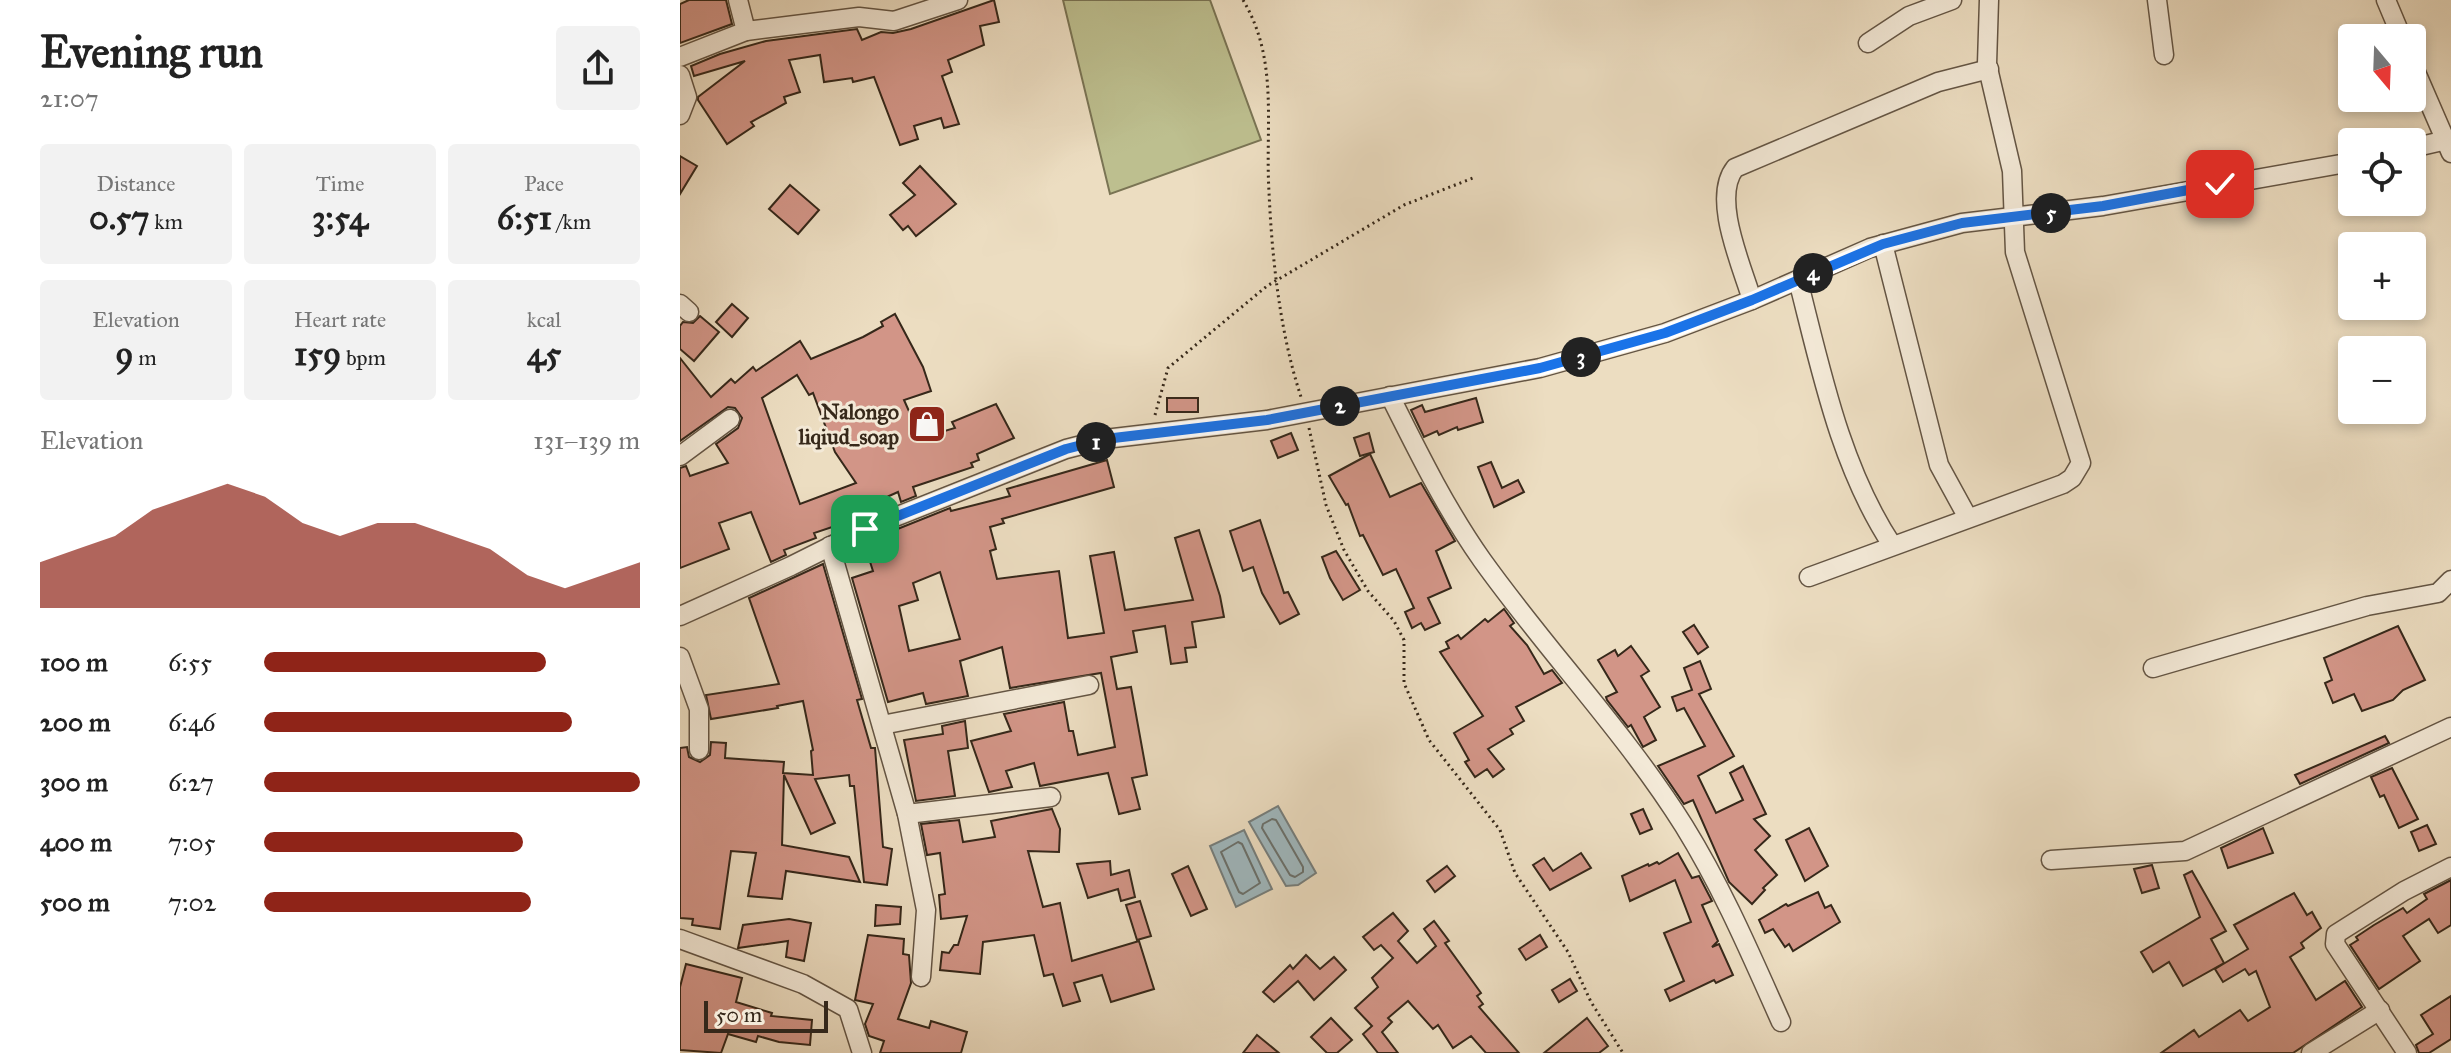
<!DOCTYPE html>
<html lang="en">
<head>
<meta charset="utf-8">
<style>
	:root { --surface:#fff; --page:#f2f2f2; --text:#222; --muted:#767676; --accent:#8f2418 }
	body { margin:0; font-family:"IM FELL Great Primer",serif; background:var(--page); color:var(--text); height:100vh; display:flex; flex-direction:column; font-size:30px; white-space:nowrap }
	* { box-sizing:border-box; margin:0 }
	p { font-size:26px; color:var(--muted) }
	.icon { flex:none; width:44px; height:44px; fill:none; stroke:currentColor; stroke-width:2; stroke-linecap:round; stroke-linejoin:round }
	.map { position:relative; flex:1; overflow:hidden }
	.details { display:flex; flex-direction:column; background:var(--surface); width:680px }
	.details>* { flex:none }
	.needle { width:52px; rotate:161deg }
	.fabs { position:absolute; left:1658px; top:24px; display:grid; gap:16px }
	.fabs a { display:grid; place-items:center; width:88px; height:88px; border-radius:8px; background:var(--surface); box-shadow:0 4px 12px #0003; font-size:40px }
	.scale { position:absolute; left:24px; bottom:20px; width:124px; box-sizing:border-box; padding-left:8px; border:4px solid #36281a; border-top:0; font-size:22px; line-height:28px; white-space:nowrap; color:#36281a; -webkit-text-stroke:6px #f3e9d7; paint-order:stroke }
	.pin { position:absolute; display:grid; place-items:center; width:68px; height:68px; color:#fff; margin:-34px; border-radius:16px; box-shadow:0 4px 12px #0006 }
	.km { position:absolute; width:40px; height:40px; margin:-20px; border-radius:50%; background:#222; color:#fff; font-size:22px; line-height:40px; text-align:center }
	.round { display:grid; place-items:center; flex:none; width:84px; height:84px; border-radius:8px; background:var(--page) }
	.headline { display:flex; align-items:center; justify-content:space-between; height:136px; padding:0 40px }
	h1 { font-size:44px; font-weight:700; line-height:60px }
	.stats { display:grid; grid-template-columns:repeat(3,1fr); gap:12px; height:136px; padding:8px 40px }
	.stats div { display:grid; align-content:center; border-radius:8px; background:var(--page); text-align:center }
	.stats b { font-size:34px; font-weight:700 }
	.stats small { font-size:22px; font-weight:400 }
	.stats p { font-size:22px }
	.chart { height:224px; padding:16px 40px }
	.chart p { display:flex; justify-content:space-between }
	.chart svg { width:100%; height:144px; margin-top:8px; fill:var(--accent); opacity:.7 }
	ul { padding:0 40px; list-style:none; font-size:26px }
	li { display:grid; grid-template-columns:128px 96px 1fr; align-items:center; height:60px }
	li i { height:20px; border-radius:10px; background:var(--accent) }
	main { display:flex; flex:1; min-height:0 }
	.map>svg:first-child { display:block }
</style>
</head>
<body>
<main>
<section class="details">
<div class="headline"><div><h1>Evening run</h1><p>21:07</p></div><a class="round"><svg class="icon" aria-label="share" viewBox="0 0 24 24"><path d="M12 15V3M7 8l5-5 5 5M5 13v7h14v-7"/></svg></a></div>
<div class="stats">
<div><p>Distance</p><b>0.57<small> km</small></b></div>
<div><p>Time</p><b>3:54</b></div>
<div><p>Pace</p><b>6:51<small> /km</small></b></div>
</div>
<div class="stats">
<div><p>Elevation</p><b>9<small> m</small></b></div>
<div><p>Heart rate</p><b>159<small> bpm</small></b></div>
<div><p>kcal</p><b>45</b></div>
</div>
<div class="chart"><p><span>Elevation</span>131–139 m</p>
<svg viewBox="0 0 160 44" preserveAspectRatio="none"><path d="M0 44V30L10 26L20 22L30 14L40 10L50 6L60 10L70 18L80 22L90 18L100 18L110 22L120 26L130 34L140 38L150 34L160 30V44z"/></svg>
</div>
<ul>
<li><b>100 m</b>6:55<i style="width:75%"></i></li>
<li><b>200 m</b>6:46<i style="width:82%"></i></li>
<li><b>300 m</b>6:27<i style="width:100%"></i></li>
<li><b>400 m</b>7:05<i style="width:69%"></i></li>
<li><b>500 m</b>7:02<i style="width:71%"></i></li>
</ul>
</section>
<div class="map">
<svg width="1771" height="1053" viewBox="0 0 1771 1053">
	<rect width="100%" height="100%" fill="#ecddc1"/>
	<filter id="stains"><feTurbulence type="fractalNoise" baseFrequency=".0025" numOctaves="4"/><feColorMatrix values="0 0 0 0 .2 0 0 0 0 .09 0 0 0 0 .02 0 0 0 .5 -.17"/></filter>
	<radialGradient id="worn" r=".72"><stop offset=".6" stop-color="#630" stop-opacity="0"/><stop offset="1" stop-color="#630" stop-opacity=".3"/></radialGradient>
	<polygon fill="#bdbf8f" stroke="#7a7454" stroke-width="2" points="383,0 530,0 581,140 430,194"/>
	<g fill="#9fb8bf" stroke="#757e7d" stroke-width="2">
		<polygon points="598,806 636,873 618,885 606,886 569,822"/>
		<polygon points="564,830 592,889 556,907 530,846"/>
	</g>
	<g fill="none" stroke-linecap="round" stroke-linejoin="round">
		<g stroke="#6a706c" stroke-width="2">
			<polygon points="592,819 596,820 623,867 623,872 615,877 610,875 582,828 583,824"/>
			<polygon points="558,842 562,844 580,883 563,894 559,892 541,852"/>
		</g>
	</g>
	<g fill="#d29587" stroke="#36281a" stroke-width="2" fill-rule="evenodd">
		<polygon points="9,0 46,0 52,24 0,43 0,4"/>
		<polygon points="314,0 319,22 300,26 304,45 268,60 272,72 262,76 279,124 264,128 261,118 234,126 238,139 220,145 194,77 173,82 172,78 144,82 140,55 109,60 120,92 104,97 106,103 71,122 74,126 47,144 18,100 18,97 65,61 14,76 11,66 40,54 86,41 177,29 182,40 201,32 213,33 231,29"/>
		<polygon points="0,156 17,166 0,194"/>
		<polygon points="240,166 276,204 236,236 228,226 223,230 210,215 235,195 223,183"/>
		<polygon points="110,185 139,210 118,234 89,209"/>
		<polygon points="52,304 68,318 52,337 36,322"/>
		<path d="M215,314L243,367L251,391L224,400L241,438L275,428L272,422L316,404L334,438L297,454L299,460L291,463L293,467L233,487L236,496L221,502L218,492L171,513L173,520L134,533L136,538L104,550L106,555L91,562L71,512L39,523L49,549L0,568V468L6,466L10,476L48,463L36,444L58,428L62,418L55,408L48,407L0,441V358L31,397L51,379L55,383L73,367L76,371L120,341L131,359L183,337L203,326L201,322ZM117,375L129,395L133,393L155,452L176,483L120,504L82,398Z"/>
		<polygon points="20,316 39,332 14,361 0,349 0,326 3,322 13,323"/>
		<rect x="487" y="398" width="31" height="14"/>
		<polygon points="796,398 803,422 778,430 777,427 759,435 757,431 744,437 731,410 742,405 745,412"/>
		<polygon points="611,433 618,450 598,458 591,441"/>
		<polygon points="689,433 694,452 680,456 674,438"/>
		<polygon points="690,454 710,497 741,483 775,541 756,551 771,588 748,598 760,623 745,630 741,623 732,628 725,612 734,608 716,569 703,575 683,535 680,536 668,504 666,505 649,476"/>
		<path d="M427,460L434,487L322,519L324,523L310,527L316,549L310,551L317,579L379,571L388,638L424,633L410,556L434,552L445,610L513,600L495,538L519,530L540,596L544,617L512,622L516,647L505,648L507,662L491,664L485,626L453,631L457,652L431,657L437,689L451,687L467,775L452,778L460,809L439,814L428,773L360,786L354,763L326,771L332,787L309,792L291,741L331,731L324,714L384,702L389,731H393L398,755L435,747L421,673L330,688L322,647L280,661L288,696L246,704L243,693L208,702L172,578L193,571L184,543L190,540L270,508L271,511L330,496L327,489ZM260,572L280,639L229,651L219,606L238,600L233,583Z"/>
		<polygon points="811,462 822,488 838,480 844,492 814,507 798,467"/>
		<polygon points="580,520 604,593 608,592 619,614 600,624 582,593 573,567 563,571 550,531"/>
		<polygon points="656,551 680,590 663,600 650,578 642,557"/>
		<polygon points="143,564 182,699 177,700 191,748 195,748 203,847 212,849 207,885 184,882 174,786 170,786 169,775 135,779 155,823 131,834 104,775 102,845 169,857 180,882 106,871 102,899 68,896 76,853 51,851 40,929 12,925 13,919 0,918 0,748 7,747 9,757 20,762 30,755 31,742 46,743 45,758 104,762 103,773 133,775 131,751 133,750 123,701 97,706 98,708 31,719 26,695 99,684 69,598"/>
		<polygon points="824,609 834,623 830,626 847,645 864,674 872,670 882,683 836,707 844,721 830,729 833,734 808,749 824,769 813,777 807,769 795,777 785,762 789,760 774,733 803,716 760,652 769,648 766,642 778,635 781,639 805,619 808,622"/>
		<polygon points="1014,625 1028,647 1018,654 1003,632"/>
		<polygon points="1718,626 1745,680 1723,690 1713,700 1682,711 1674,694 1653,703 1645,683 1652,680 1644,658"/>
		<polygon points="951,646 969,671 961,676 980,707 964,717 976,740 963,747 951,725 948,727 927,700 926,697 937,692 918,660 935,650 938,656"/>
		<polygon points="1020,661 1031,689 1019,694 1054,756 1018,776 1036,813 1063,800 1050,773 1063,766 1086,814 1074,819 1090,836 1075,850 1097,875 1083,888 1085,890 1072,904 1049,882 1013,800 1004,804 978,766 1025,746 1004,708 997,711 992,697 1012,690 1004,668"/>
		<polygon points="285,721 288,748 268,751 275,796 236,801 224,740 263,734 262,726"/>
		<polygon points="1705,736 1709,743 1620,784 1615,775"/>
		<polygon points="1712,768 1738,819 1719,828 1704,795 1700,797 1691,777"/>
		<polygon points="372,809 380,829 379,852 348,851 363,907 380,903 392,961 459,941 474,989 431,1002 422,975 394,983 400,1001 383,1006 373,974 364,976 354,935 303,942 300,974 260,970 262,952 269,953 274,945 278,945 287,916 261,919 259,895 265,894 260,853 247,855 241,824 279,820 283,842 315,837 311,821"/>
		<polygon points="963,809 972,829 960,834 951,814"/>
		<polygon points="1747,825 1756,844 1739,851 1731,832"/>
		<polygon points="1129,828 1148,866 1125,881 1106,840"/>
		<polygon points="1583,828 1593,853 1548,868 1541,848"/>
		<polygon points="901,853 911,868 870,890 853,865 864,858 873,871"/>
		<polygon points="998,853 1012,878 1019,876 1032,901 1022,905 1038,941 1032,947 1039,944 1053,975 1036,983 1034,980 990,1001 985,990 1004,981 984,933 1011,922 995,880 950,901 942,876 968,864 969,866 977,862 979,864"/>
		<polygon points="430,861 431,875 449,870 455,897 441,901 438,889 408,898 397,864"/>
		<polygon points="1472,865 1479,888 1462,893 1454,869"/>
		<polygon points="508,866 527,909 511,916 492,874"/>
		<polygon points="767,866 775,876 755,892 747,881"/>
		<polygon points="1512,871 1546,931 1531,939 1544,963 1503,986 1489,962 1473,972 1461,952 1520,917 1504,875"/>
		<polygon points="1771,880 1771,925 1758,933 1749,919 1723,936 1740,961 1699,989 1670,945 1678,940 1676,937 1694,925 1723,908 1727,913 1747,899 1744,894"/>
		<polygon points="1138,892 1145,908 1151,905 1160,922 1113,951 1109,944 1105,947 1093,929 1085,933 1079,920 1106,904 1108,906"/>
		<polygon points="1614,893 1627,915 1632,912 1641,928 1621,943 1624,948 1610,957 1636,1000 1665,981 1682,1007 1613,1053 1481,1053 1514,1030 1519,1037 1560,1010 1568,1021 1590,1007 1576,971 1569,975 1565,969 1543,982 1535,969 1568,949 1554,925"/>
		<polygon points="460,901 471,936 457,940 446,905"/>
		<polygon points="196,905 221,907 220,924 195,926"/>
		<polygon points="713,913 728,931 718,941 737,963 756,946 744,929 754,921 769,941 765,943 801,993 797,996 803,1004 799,1007 839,1053 806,1053 791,1036 773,1048 758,1025 753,1029 728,1001 708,1018 712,1022 702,1032 718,1053 698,1053 683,1034 692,1026 675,1008 698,987 692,978 713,958 701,945 694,950 683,937"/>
		<polygon points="109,919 131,923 124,961 106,957 108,941 58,948 63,925"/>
		<polygon points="188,935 224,939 223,954 229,955 231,983 218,1019 249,1028 251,1021 287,1032 281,1053 200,1053 204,1041 189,1036 185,1024 193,1004 175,1000"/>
		<polygon points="860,935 867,947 846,960 839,949"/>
		<polygon points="626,955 640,969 654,957 666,970 634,1000 618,981 594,1002 583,992 610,965 613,969"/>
		<polygon points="6,964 62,978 56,1002 92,1013 91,1016 132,1020 130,1045 99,1042 78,1036 76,1042 48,1034 41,1053 0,1050 0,987"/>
		<polygon points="890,979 897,991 879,1002 872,990"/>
		<polygon points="1771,996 1771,1039 1749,1053 1739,1053 1736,1045 1753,1034 1741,1015"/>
		<polygon points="651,1018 672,1040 657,1053 647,1053 631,1037"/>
		<polygon points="907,1018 928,1046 919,1053 864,1053"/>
		<polygon points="577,1035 599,1053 563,1053"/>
	</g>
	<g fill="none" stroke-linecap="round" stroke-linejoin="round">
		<g stroke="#645544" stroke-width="21">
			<g id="street">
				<polyline points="58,0 66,31"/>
				<polyline points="1477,0 1484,55"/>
				<polyline points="1706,0 1722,38"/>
				<polyline points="1188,43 1229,16 1272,0"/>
				<polyline points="0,57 66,31 179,17 214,21 278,0"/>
				<polyline points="1732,63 1771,153"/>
				<polyline points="0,75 7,97 0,115"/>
				<polyline points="1732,148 1771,139"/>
				<polyline points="1203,244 1259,465 1288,518"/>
				<path d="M1118,280C1141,370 1160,466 1212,545"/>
				<path d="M1072,300C1062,266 1031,198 1055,168L1258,82L1309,69"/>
				<polyline points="0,304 9,312"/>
				<path d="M710,396C738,452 766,509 802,560C867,651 945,732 1004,826C1043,889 1071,955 1101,1022"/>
				<polyline points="0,456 50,419"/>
				<polyline points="150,546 227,814 246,910 241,977"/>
				<polyline points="1129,577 1383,484 1392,478 1401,463 1335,252 1332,171 1307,64 1309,0"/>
				<polyline points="0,616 111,566 185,529 386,449 425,439 587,420 860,368 985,333 1072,300 1190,248 1282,223 1423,206 1672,162"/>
				<polyline points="0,657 19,709 19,750"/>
				<polyline points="1473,668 1687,606 1758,593 1771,580"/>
				<polyline points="202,725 409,685"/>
				<polyline points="227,814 371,797"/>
				<polyline points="1371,860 1505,851 1771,727"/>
				<polyline points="0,939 123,984 168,1009 182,1053"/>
				<polyline points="1631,1053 1700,1010"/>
				<polyline points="1727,1053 1655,944 1656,934 1724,891 1771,867"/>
			</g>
		</g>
		<g stroke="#36281a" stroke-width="3" stroke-dasharray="2 4" stroke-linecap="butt">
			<path d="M563,0C599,60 585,125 589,192C592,259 600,333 621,397"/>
			<polyline points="475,415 488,368 587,286 724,205 793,178"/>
			<polyline points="629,428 646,505 664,550 688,591 714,621 724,640 724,683 749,740 820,830 835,873 888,952 911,1002 943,1053"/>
		</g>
		<use href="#street" stroke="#f3e9d7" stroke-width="18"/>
	</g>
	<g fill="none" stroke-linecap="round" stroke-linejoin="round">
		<g stroke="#fff" stroke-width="16">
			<polyline id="route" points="185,529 386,449 425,439 587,420 860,368 985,333 1072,300 1203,244 1282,223 1423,206 1540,184"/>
		</g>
		<use href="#route" stroke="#1a73e8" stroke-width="10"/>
	</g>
	<defs>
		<g id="shop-square" transform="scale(2)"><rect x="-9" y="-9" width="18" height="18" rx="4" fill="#8f2418" stroke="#f3e9d7"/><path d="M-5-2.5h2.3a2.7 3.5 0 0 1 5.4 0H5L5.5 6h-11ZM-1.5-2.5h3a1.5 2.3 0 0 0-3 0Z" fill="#fff"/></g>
	</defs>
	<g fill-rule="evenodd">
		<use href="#shop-square" x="247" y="424"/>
	</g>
	<g text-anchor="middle" stroke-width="6" stroke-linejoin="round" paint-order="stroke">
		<g font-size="22" font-weight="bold" fill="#36281a" stroke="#f3e9d7" text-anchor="end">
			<text x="219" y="419">Nalongo<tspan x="219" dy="25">liqiud_soap</tspan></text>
		</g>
	</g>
	<rect width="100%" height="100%" filter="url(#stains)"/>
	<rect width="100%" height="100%" fill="url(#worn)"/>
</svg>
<div class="fabs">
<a><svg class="needle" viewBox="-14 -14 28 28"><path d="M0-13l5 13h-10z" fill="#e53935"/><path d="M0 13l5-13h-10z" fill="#767676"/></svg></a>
<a><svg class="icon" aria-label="locate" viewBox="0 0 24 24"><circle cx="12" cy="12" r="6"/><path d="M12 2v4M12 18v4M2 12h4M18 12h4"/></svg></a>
<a>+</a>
<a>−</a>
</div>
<div class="scale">50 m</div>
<div class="pin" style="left:185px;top:529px;background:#1e9e55"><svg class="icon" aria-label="arrive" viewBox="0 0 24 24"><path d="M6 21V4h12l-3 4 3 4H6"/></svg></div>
<div class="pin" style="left:1540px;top:184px;background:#d93025"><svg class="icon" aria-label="check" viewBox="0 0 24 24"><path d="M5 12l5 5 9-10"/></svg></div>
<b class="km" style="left:416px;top:442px">1</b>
<b class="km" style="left:660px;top:406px">2</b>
<b class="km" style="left:901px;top:357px">3</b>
<b class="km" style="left:1133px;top:273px">4</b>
<b class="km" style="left:1371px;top:213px">5</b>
</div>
</main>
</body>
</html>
